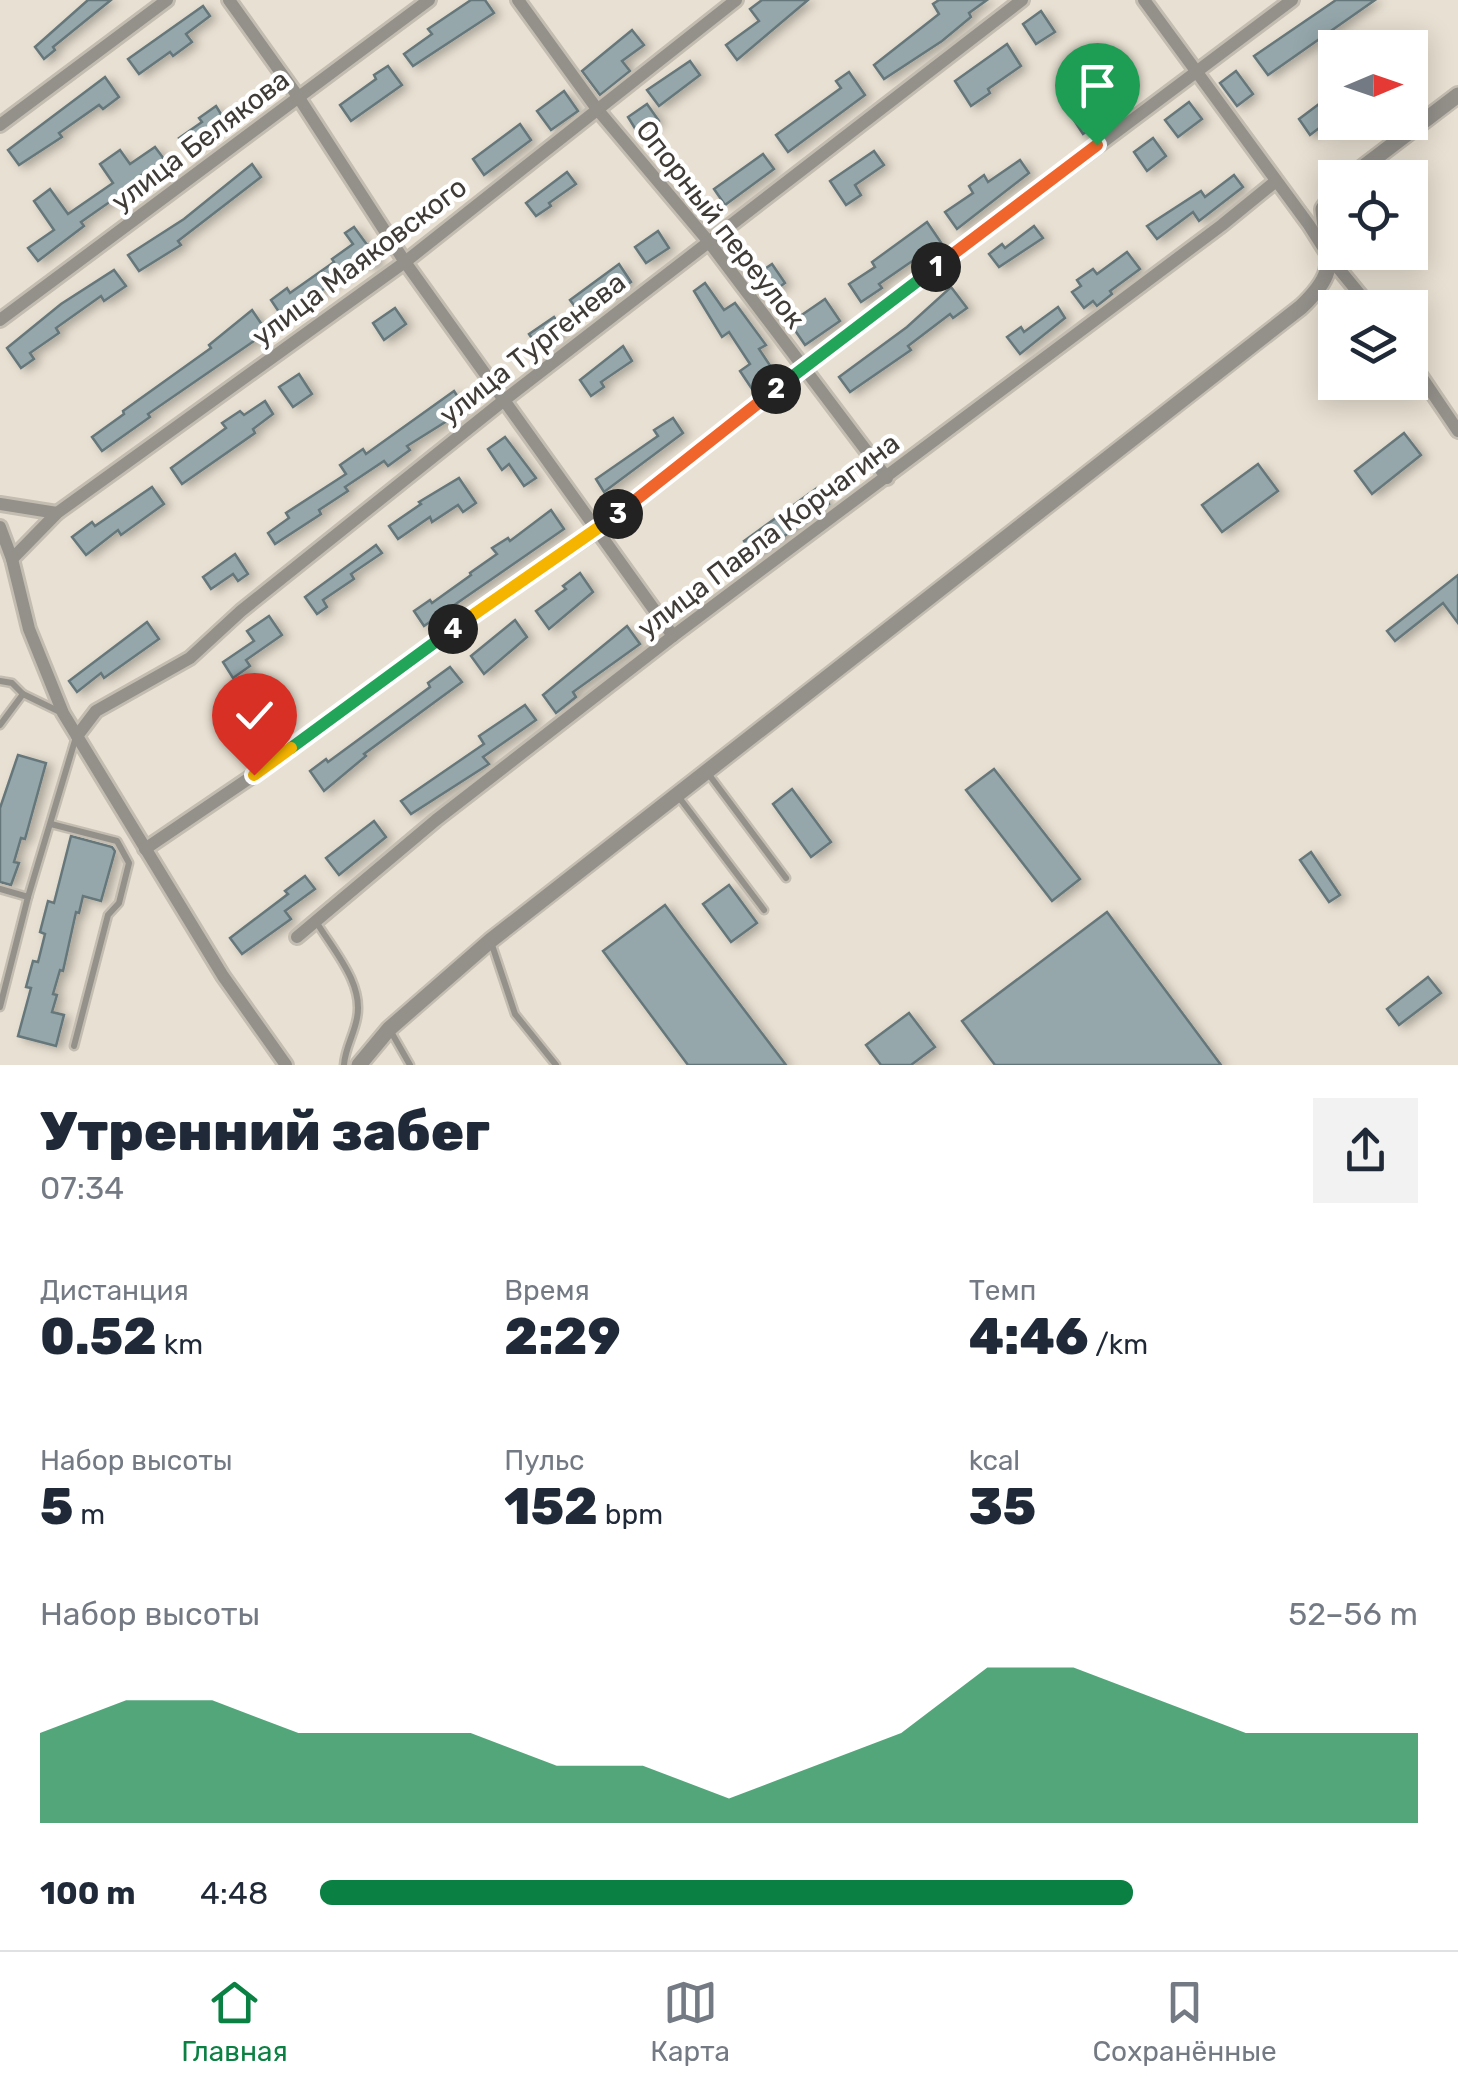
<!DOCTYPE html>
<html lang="ru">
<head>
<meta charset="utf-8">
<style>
	:root { --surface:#fff; --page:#f2f2f3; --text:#1f2937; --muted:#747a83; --line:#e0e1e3; --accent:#0b8043 }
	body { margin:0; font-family:Rubik,sans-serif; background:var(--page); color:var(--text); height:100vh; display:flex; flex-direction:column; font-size:38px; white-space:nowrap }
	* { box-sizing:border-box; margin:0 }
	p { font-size:32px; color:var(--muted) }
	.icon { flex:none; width:55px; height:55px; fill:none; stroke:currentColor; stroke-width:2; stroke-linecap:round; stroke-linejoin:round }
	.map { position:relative; height:1065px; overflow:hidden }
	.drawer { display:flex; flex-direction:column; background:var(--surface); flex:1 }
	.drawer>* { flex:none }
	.needle { width:65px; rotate:88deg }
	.tools { position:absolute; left:1318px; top:30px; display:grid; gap:20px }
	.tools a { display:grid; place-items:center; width:110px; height:110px; border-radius:0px; background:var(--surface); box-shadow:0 5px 25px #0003; font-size:50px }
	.pin { position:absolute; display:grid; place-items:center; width:85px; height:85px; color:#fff; margin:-102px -42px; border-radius:50% 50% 50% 0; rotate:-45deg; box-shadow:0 0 10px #0007 }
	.pin .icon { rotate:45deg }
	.km { position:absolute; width:50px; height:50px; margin:-25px; border-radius:50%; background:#222; color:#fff; font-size:28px; line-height:50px; text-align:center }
	.round { display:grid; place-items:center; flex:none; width:105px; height:105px; border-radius:0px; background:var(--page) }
	.overview { display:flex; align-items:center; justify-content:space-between; height:170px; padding:0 40px }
	h1 { font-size:55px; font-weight:800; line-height:75px }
	.metrics { display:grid; grid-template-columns:repeat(3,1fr); gap:15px; height:170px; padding:10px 40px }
	.metrics div { display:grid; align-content:center }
	.metrics b { font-size:50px; font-weight:800 }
	.metrics small { font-size:28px; font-weight:400 }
	.metrics p { font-size:28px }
	.chart { height:280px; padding:20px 40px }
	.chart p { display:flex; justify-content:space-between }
	.chart svg { width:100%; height:180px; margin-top:10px; fill:var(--accent); opacity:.7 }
	ul { padding:0 40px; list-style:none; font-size:32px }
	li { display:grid; grid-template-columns:160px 120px 1fr; align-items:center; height:75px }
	li i { height:25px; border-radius:12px; background:var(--accent) }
	.dock { display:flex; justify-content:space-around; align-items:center; height:140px; border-top:2px solid var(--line); background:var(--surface); font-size:28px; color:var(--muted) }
	.dock a { display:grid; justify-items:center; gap:5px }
	.dock .on { color:var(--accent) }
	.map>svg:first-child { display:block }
</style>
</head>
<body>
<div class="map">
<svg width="1458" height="1065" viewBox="0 0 1458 1065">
	<defs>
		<filter id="shadow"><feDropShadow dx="5.5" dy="3" stdDeviation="5" flood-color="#0004"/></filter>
	</defs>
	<rect width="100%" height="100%" fill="#e8e0d2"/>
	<g fill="#95a7ab" stroke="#66777b" stroke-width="2.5" filter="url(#shadow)">
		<polygon points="88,0 111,0 53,47 55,50 44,59 35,47"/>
		<polygon points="471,0 485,0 494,13 413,66 404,54 432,34 428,29"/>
		<polygon points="762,0 808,0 737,60 726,45 759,21 750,9"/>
		<polygon points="939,0 987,0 969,13 971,17 942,41 884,79 874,65 939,14 933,4"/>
		<polygon points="1336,0 1375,0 1268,75 1254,56"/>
		<polygon points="203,6 210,16 186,34 192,42 173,56 170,52 139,74 128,59"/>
		<polygon points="1041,11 1055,32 1036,44 1023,24"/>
		<polygon points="632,30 644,45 622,61 630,71 600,95 582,71"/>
		<polygon points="1007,44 1021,66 988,89 990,93 971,106 955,81"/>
		<polygon points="690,61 700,75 659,106 647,90"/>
		<polygon points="388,66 402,85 351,121 340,105 376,79 374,75"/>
		<polygon points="1236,71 1253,94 1237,106 1220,83"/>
		<polygon points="849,72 865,95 788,152 776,135 841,88 836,81"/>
		<polygon points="105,77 119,97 103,109 99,105 59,133 62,137 19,165 8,150"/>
		<polygon points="564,91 578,111 551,130 537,111"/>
		<polygon points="1335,92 1335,116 1310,135 1299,119"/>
		<polygon points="1098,99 1110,115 1083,134 1072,117"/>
		<polygon points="1189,102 1202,119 1178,137 1165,120"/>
		<polygon points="647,104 659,121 639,135 628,117"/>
		<polygon points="216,106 224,119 204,134 207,139 189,152 179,138 202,122 199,118"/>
		<polygon points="520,124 531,140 484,175 473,159"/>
		<polygon points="1153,138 1166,156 1147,171 1134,152"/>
		<polygon points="155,147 164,159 139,177 143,183 123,198 121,194 81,222 84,226 38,261 28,248 54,230 34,201 50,189 68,214 113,183 100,164 120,150 130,164"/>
		<polygon points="874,151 884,165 855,185 861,195 846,205 830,181"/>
		<polygon points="763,154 774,169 725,205 714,189"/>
		<polygon points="1020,160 1029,173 957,229 945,212 973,193 969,186 984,175 988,182"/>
		<polygon points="252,164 261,177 178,241 181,245 139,271 128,255 184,219"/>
		<polygon points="567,172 576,184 549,203 551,206 536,216 526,203"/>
		<polygon points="1234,175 1243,187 1199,221 1193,212 1157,239 1147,226 1201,191 1205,197"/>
		<polygon points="927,222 944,247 924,260 921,255 879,284 882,288 861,302 849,284 875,267 872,262"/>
		<polygon points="1034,226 1043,238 999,267 989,254 1002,244 1005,248"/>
		<polygon points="354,227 379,261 370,267 364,260 283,318 271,300 287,288 290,293 334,262 332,259 353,244 345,233"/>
		<polygon points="658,231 669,248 646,263 635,247"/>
		<polygon points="1127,252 1140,269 1110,291 1112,294 1097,306 1093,301 1084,308 1072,292 1081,286 1077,280 1093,269 1097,274"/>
		<polygon points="619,264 631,282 608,298 605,294 579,312 570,300"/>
		<polygon points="772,264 785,283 764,298 751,278"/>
		<polygon points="114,270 126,286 104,301 101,296 56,328 59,333 30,353 34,359 21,368 7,348 61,304"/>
		<polygon points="705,283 724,310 735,303 766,345 759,349 775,373 752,389 740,371 750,364 729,332 722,337 694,291"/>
		<polygon points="951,287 967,308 953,318 950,314 908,346 911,350 850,392 839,377 907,327"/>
		<polygon points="825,299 840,321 805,345 790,323"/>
		<polygon points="1058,307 1065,318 1020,354 1007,337 1021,327 1024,332"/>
		<polygon points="395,308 406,324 384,340 373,323"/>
		<polygon points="252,310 267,332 148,414 150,417 102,451 92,437 124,414 123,411 211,348 209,345"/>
		<polygon points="554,317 564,332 539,349 529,334"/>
		<polygon points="623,346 632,361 601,382 604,387 591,396 580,380"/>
		<polygon points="299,374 312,394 293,407 279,387"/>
		<polygon points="454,391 466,409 407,446 410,450 388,466 384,461 345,487 348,491 319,510 321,514 275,544 268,533 289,518 286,513 346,474 340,465 363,449 366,454"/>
		<polygon points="265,401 273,414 253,429 255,433 182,484 171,468 226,428 222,423 240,411 244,415"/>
		<polygon points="673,418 683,433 604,492 596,479 658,436 654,430"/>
		<polygon points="1404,433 1421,455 1372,494 1355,471"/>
		<polygon points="505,437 536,478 524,486 509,464 502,470 488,449"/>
		<polygon points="1258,464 1278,491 1222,532 1202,505"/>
		<polygon points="459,478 476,503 463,512 458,505 432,522 430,517 398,539 389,526 421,504 419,502"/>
		<polygon points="152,487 164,504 121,535 118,530 86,555 72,537 92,522 95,526"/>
		<polygon points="817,488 829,504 755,557 744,541"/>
		<polygon points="551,510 564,529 424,626 414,611 430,600 432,603 471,575 470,573 497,554 492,548 508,538 510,541"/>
		<polygon points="376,545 382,553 351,574 354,579 323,600 327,607 317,614 305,597"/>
		<polygon points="235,554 248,574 238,581 233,574 211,589 203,577"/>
		<polygon points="580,573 593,592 549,629 536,611 566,589 563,586"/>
		<polygon points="1458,575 1458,623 1443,603 1395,641 1387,631"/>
		<polygon points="269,616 282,635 246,660 250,666 233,678 223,662 254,641 247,631"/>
		<polygon points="515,620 527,637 484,674 471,656"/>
		<polygon points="147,622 159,639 104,678 101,673 77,692 69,681"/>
		<polygon points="627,626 640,644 573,692 576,697 556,713 543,695"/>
		<polygon points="450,667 462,682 364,754 366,756 324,791 310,771 326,759 328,762 430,687 428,683"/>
		<polygon points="525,705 536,720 483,757 489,764 411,814 401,801 484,744 479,736"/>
		<polygon points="18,755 46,763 25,839 21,838 14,862 19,863 11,885 0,882 0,808"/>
		<polygon points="994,769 1080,879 1052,901 966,790"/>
		<polygon points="792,789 831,842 811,857 773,804"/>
		<polygon points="374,821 386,837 339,875 326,858"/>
		<polygon points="71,836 112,847 115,851 101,901 83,896 79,913 76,912 63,971 60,970 53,994 57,995 52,1012 64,1015 56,1046 18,1036 31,988 26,987 33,961 38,962 45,934 40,932 48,901 54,903"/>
		<polygon points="1311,852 1340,895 1329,902 1300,860"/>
		<polygon points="305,876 315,889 285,911 291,919 242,954 230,938 288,894 285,891"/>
		<polygon points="729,885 757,923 731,942 703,904"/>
		<polygon points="665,905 682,928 786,1065 688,1065 603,951"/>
		<polygon points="1107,912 1221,1065 995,1065 962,1021"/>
		<polygon points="1428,977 1441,993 1399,1025 1387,1009"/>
		<polygon points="909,1013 935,1047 911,1065 881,1065 866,1045"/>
	</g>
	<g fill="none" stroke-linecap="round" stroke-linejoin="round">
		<g stroke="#c3bcb0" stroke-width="11">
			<g id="service">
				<polyline points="0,681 12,683 23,694"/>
				<polyline points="0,725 23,694 58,711"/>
				<polyline points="707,772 786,878"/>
				<polyline points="678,796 764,910"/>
				<polyline points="51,824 117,841 129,863 119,903 108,915 74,1046"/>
				<polyline points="0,889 28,897"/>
				<path d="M317,923C334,951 364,984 357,1018C354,1035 345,1048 344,1065"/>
				<polyline points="491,942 515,1014 556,1065"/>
				<polyline points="0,1007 28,897 76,737"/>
				<polyline points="390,1030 410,1065"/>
			</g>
		</g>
		<g stroke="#c3bcb0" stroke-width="18">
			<g id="minor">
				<polyline points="229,0 299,98 405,262 673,636"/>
				<polyline points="518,0 597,109 709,242 887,478"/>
				<polyline points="1144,0 1309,225 1330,258 1371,308"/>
				<polyline points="0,125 167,0"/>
				<polyline points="0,320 429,0"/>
				<polyline points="1410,360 1458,431"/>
				<polyline points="0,504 57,513"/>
				<polyline points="0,527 12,559 29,629 63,713 223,976 286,1065"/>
				<polyline points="12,559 57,513 405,262 736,0"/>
				<polyline points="77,736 96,711 190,658 241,611 503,401 1022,0"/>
				<polyline points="145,849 254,775 479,610 596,531 802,368 1292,0"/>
				<polyline points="297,937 436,820 673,636 1222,225 1276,181"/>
			</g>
		</g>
		<g stroke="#c3bcb0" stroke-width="20">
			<g id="tertiary">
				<polyline points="1349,178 1458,95"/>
				<path d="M359,1065L389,1029L490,941L1301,307C1341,269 1327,259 1323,209L1335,191"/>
			</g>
		</g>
		<use href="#service" stroke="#94918b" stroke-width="6"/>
		<use href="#minor" stroke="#94918b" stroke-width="12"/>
		<use href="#tertiary" stroke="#94918b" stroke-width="15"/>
	</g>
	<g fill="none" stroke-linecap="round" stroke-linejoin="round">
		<g stroke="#fff" stroke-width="20">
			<polyline id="split-1" points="936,267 1097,145"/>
		</g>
		<g stroke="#fff" stroke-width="20">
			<polyline id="split-2" points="776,389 936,267"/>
		</g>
		<g stroke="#fff" stroke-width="20">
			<polyline id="split-3" points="618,514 776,389"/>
		</g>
		<g stroke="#fff" stroke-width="20">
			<polyline id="split-4" points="453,629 618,514"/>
		</g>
		<g stroke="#fff" stroke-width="20">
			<polyline id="split-5" points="291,748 453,629"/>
		</g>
		<g stroke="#fff" stroke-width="20">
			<polyline id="split-6" points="254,775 291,748"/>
		</g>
		<use href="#split-1" stroke="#f0652b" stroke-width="12"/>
		<use href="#split-2" stroke="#22a559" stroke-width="12"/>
		<use href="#split-3" stroke="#f0652b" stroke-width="12"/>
		<use href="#split-4" stroke="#f5b400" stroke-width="12"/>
		<use href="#split-5" stroke="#22a559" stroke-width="12"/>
		<use href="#split-6" stroke="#f5b400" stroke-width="12"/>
	</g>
	<g text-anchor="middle" stroke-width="9" stroke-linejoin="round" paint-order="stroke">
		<g font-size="28" fill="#3f3b36" stroke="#fff">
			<text transform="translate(200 140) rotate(-37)" y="10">улица Белякова</text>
			<text transform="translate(721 224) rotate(52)" y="10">Опорный переулок</text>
			<text transform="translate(359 261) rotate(-37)" y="10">улица Маяковского</text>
			<text transform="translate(532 348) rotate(-38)" y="10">улица Тургенева</text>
			<text transform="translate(768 535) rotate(-37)" y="10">улица Павла Корчагина</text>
		</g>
	</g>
</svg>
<div class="tools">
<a><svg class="needle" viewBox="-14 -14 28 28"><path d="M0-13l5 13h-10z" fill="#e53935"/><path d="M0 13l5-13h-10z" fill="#747a83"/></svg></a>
<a><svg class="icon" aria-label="locate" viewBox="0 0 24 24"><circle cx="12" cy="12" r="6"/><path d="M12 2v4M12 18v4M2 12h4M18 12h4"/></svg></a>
<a><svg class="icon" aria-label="layers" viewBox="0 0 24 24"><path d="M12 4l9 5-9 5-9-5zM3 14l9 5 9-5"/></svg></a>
</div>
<div class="pin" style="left:1097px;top:145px;background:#1e9e55"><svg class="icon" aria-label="arrive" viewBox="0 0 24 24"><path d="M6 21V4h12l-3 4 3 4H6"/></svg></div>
<div class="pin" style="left:254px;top:775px;background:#d93025"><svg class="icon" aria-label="check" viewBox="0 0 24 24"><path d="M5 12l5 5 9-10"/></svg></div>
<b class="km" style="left:936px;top:267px">1</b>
<b class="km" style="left:776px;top:389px">2</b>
<b class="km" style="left:618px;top:514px">3</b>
<b class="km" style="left:453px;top:629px">4</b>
</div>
<section class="drawer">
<div class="overview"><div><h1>Утренний забег</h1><p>07:34</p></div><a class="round"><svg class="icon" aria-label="share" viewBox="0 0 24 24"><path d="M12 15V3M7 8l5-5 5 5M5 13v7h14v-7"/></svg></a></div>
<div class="metrics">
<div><p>Дистанция</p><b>0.52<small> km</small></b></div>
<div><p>Время</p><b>2:29</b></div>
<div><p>Темп</p><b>4:46<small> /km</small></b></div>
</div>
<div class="metrics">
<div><p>Набор высоты</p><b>5<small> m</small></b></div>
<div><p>Пульс</p><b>152<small> bpm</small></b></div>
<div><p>kcal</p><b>35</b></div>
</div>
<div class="chart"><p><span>Набор высоты</span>52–56 m</p>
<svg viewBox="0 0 160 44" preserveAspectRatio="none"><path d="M0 44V22L10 14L20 14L30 22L40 22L50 22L60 30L70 30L80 38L90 30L100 22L110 6L120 6L130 14L140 22L150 22L160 22V44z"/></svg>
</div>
<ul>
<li><b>100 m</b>4:48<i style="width:74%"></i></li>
</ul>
</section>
<nav class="dock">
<a class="on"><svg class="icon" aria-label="home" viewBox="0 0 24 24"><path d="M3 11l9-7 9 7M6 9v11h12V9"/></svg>Главная</a>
<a><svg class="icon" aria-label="map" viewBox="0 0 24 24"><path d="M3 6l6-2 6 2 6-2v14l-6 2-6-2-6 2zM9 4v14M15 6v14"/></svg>Карта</a>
<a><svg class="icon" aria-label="saved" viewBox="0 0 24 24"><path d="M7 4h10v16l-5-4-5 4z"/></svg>Сохранённые</a>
</nav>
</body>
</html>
